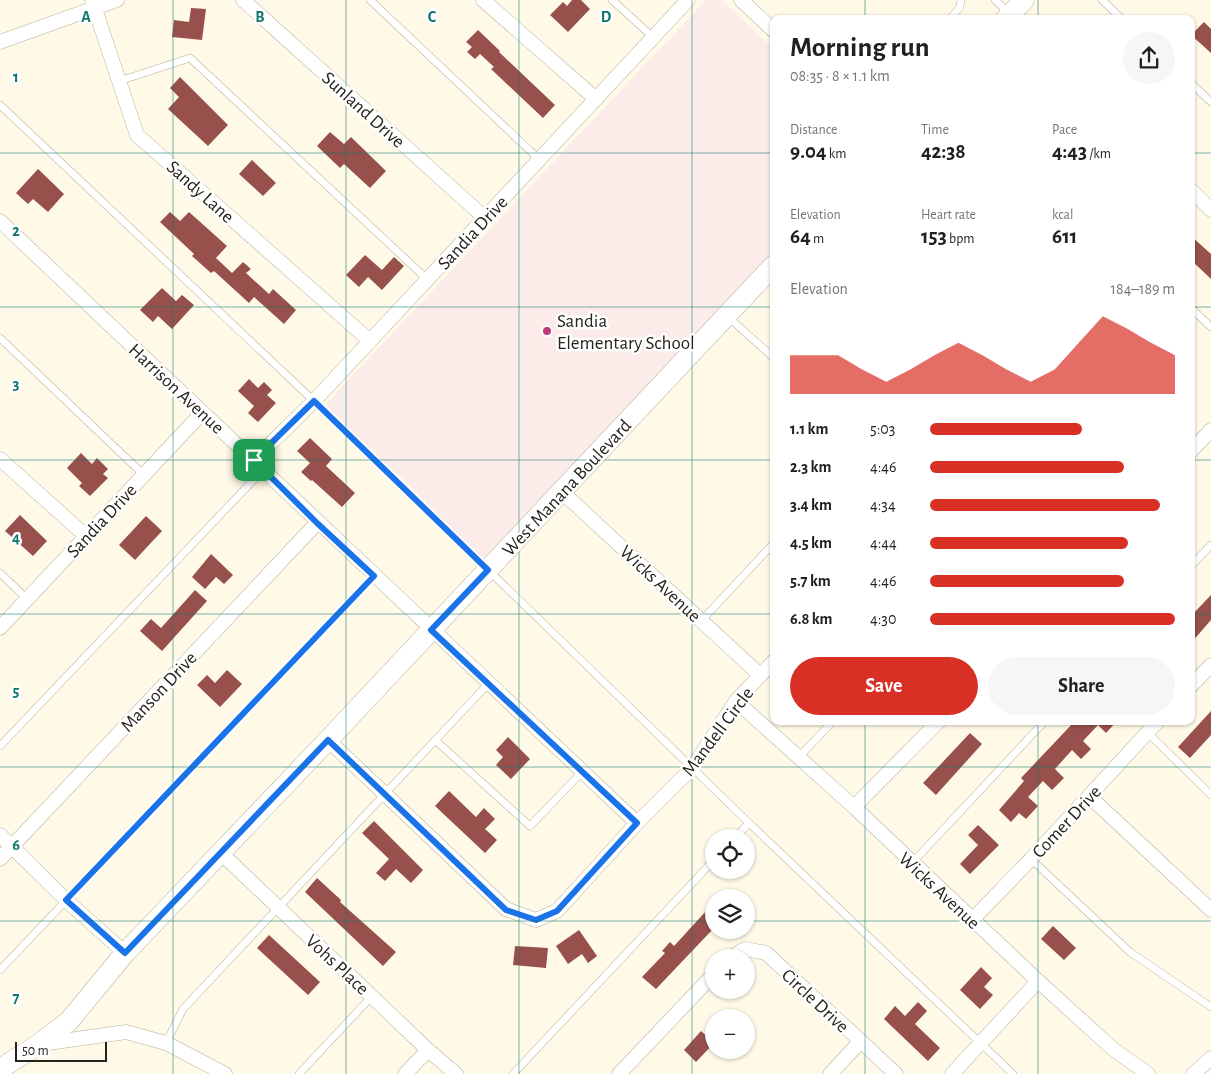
<!DOCTYPE html>
<html lang="en">
<head>
<meta charset="utf-8">
<style>
	:root { --surface:#fff; --page:#f6f6f6; --text:#202124; --muted:#757577; --accent:#d93025 }
	body { margin:0; font-family:"Alegreya Sans",sans-serif; background:var(--page); color:var(--text); height:100vh; display:flex; flex-direction:column; font-size:19px; white-space:nowrap }
	* { box-sizing:border-box; margin:0 }
	p { font-size:16px; color:var(--muted) }
	.icon { flex:none; width:28px; height:28px; fill:none; stroke:currentColor; stroke-width:2; stroke-linecap:round; stroke-linejoin:round }
	.map { position:relative; flex:1; overflow:hidden }
	.panel { position:absolute; left:770px; top:15px; width:425px; height:710px; display:flex; flex-direction:column; background:var(--surface); border-radius:10px; box-shadow:0 1px 4px #0004 }
	.panel>* { flex:none }
	.controls { position:absolute; left:705px; top:829px; display:grid; gap:10px }
	.controls a { display:grid; place-items:center; width:50px; height:50px; border-radius:50%; background:var(--surface); box-shadow:0 1px 4px #0004; font-size:25px }
	.scale { position:absolute; left:15px; bottom:12px; width:92px; box-sizing:border-box; padding-left:5px; border:2px solid #25231b; border-top:0; font-size:14px; line-height:18px; white-space:nowrap; color:#25231b; -webkit-text-stroke:4px #fff; paint-order:stroke }
	.pin { position:absolute; display:grid; place-items:center; width:42px; height:42px; color:#fff; margin:-21px; border-radius:10px; box-shadow:0 2px 8px #0006 }
	.round { display:grid; place-items:center; flex:none; width:52px; height:52px; border-radius:26px; background:var(--page) }
	.overview { display:flex; align-items:center; justify-content:space-between; height:85px; padding:0 20px }
	h1 { font-size:28px; font-weight:700; line-height:38px }
	.figures { display:grid; grid-template-columns:repeat(3,1fr); gap:8px; height:85px; padding:5px 20px }
	.figures div { display:grid; align-content:center }
	.figures b { font-size:21px; font-weight:700 }
	.figures small { font-size:14px; font-weight:400 }
	.figures p { font-size:14px }
	.chart { height:140px; padding:10px 20px }
	.chart p { display:flex; justify-content:space-between }
	.chart svg { width:100%; height:90px; margin-top:5px; fill:var(--accent); opacity:.7 }
	.primary-button { display:flex; gap:10px; margin-top:auto; padding:10px 20px }
	.primary-button a { flex:1; height:58px; border-radius:30px; background:var(--accent); color:#fff; font-size:20px; font-weight:700; line-height:58px; text-align:center }
	.primary-button a+a { background:var(--page); color:var(--text) }
	ul { padding:0 20px; list-style:none; font-size:16px }
	li { display:grid; grid-template-columns:80px 60px 1fr; align-items:center; height:38px }
	li i { height:12px; border-radius:6px; background:var(--accent) }
	.map>svg:first-child { display:block }
</style>
</head>
<body>
<div class="map">
<svg width="1211" height="1074" viewBox="0 0 1211 1074">
	<rect width="100%" height="100%" fill="#fffae7"/>
	<polygon fill="#fcece9" points="706,0 721,0 774,49 774,253 483,562 321,409"/>
	<g fill="#98504d">
		<polygon points="572,0 581,0 590,9 568,32 550,15 563,2 567,6"/>
		<polygon points="191,8 206,9 202,40 172,37 174,20 189,22"/>
		<polygon points="1204,22 1211,29 1211,53 1191,35"/>
		<polygon points="478,30 500,51 499,52 555,105 543,118 491,69 494,67 480,54 475,59 467,52 472,47 466,42"/>
		<polygon points="180,77 228,125 208,146 168,109 179,97 170,88"/>
		<polygon points="330,132 344,144 351,137 386,171 370,188 344,164 340,168 317,146"/>
		<polygon points="252,160 276,183 263,196 239,174"/>
		<polygon points="38,169 64,194 48,212 33,199 28,204 16,193"/>
		<polygon points="170,212 180,221 189,212 227,246 216,258 232,273 243,262 251,269 246,273 269,294 273,289 296,310 284,324 254,297 249,303 214,271 211,273 192,256 194,254 160,222"/>
		<polygon points="1191,236 1211,254 1211,279 1191,260"/>
		<polygon points="365,255 382,270 394,257 404,266 382,290 368,277 359,287 346,275"/>
		<polygon points="162,288 176,301 182,295 194,305 172,329 158,316 153,322 140,310"/>
		<polygon points="249,379 258,388 264,382 272,390 267,395 276,403 258,422 248,413 254,406 238,391"/>
		<polygon points="310,438 332,459 326,466 355,493 342,507 312,480 311,481 301,472 310,463 297,451"/>
		<polygon points="81,453 92,464 97,458 108,469 103,474 108,478 90,496 79,486 82,483 67,468"/>
		<polygon points="20,515 47,541 33,556 5,531"/>
		<polygon points="146,516 162,531 135,560 119,545"/>
		<polygon points="211,554 233,575 224,584 216,577 205,589 192,577"/>
		<polygon points="195,590 207,601 162,651 140,631 151,619 161,628"/>
		<polygon points="1211,595 1211,620 1191,643 1191,616"/>
		<polygon points="227,670 242,684 220,707 197,685 207,675 215,683"/>
		<polygon points="1211,711 1211,735 1190,758 1178,747"/>
		<polygon points="1075,721 1117,721 1106,733 1098,725 1083,741 1091,749 1081,759 1072,750 1055,769 1064,778 1052,790 1043,781 1028,797 1038,806 1026,819 1019,813 1011,822 999,810 1024,781 1021,778"/>
		<polygon points="970,733 982,744 936,795 923,783"/>
		<polygon points="508,737 530,759 511,779 496,765 503,757 496,750"/>
		<polygon points="449,791 476,817 484,808 495,819 485,829 497,840 485,853 435,806"/>
		<polygon points="374,821 423,870 411,883 396,869 385,881 376,873 389,859 362,833"/>
		<polygon points="978,825 999,845 970,874 960,864 978,845 968,835"/>
		<polygon points="317,878 341,900 340,902 396,952 383,966 305,892"/>
		<polygon points="707,910 714,916 714,928 656,989 642,977 665,953 662,951 670,942 674,946"/>
		<polygon points="1053,926 1076,948 1064,960 1041,939"/>
		<polygon points="579,930 597,956 588,963 582,954 568,964 556,946"/>
		<polygon points="269,935 320,982 308,995 257,948"/>
		<polygon points="515,946 548,948 546,968 513,965"/>
		<polygon points="981,967 992,978 984,987 993,995 980,1009 960,990"/>
		<polygon points="918,1002 927,1011 915,1024 940,1048 928,1061 884,1019 895,1006 905,1016"/>
		<polygon points="701,1031 714,1043 696,1062 684,1050"/>
	</g>
	<g fill="none" stroke-linecap="round" stroke-linejoin="round">
		<g stroke="#b5b09a" stroke-width="8">
			<g id="lane">
				<polyline points="370,0 540,160"/>
				<polyline points="612,0 654,38"/>
				<polyline points="995,0 1010,14"/>
				<polyline points="1102,0 1122,19"/>
				<polyline points="950,19 960,7 961,0"/>
				<polyline points="119,81 190,58 428,280"/>
				<polyline points="1191,83 1211,102"/>
				<polyline points="0,105 314,401 749,823 1013,1074"/>
				<polyline points="1191,308 1211,327"/>
				<polyline points="727,316 774,358"/>
				<polyline points="0,338 144,475"/>
				<polyline points="1191,566 1211,545"/>
				<polyline points="0,573 27,599"/>
				<polyline points="702,620 774,543"/>
				<polyline points="1148,733 1211,795"/>
				<polyline points="435,740 530,826 582,772"/>
				<polyline points="0,746 263,470"/>
				<polyline points="799,757 833,721"/>
				<polyline points="735,838 749,823"/>
				<polyline points="1031,859 1130,952 1211,1007"/>
				<polyline points="912,863 1045,721"/>
				<polyline points="0,970 374,576"/>
				<polyline points="166,1043 183,1009 488,684"/>
				<polyline points="299,1074 372,996"/>
				<polyline points="513,1074 714,860"/>
			</g>
		</g>
		<g stroke="#b5b09a" stroke-width="15">
			<g id="street">
				<polyline points="92,0 137,135 370,341"/>
				<polyline points="243,0 485,218"/>
				<polyline points="483,0 596,99"/>
				<polyline points="741,0 774,31"/>
				<polyline points="0,42 117,0"/>
				<polyline points="1191,190 1211,210"/>
				<path d="M0,221C212,422 424,623 637,823"/>
				<polyline points="1191,451 1211,430"/>
				<polyline points="0,459 86,536"/>
				<polyline points="254,460 314,401 688,0"/>
				<polyline points="561,491 760,675"/>
				<polyline points="0,628 202,413"/>
				<polyline points="1191,686 1211,665"/>
				<polyline points="736,701 854,807 1038,981 1113,1049 1148,1074"/>
				<polyline points="328,740 506,909 536,920 557,911 637,823 692,768 736,701 774,661"/>
				<polyline points="1089,796 1211,910"/>
				<polyline points="854,807 939,721"/>
				<polyline points="0,835 66,900 125,953"/>
				<polyline points="221,853 428,1050 456,1074"/>
				<polyline points="0,859 317,523"/>
				<polyline points="972,920 1031,859 1158,721"/>
				<polyline points="730,958 745,949 766,953 896,1074"/>
				<polyline points="41,1044 126,1032 166,1043 225,1074"/>
				<polyline points="405,1074 428,1050"/>
				<polyline points="619,1074 714,974"/>
				<polyline points="830,1074 861,1041"/>
				<polyline points="952,1074 1038,981"/>
				<polyline points="1193,1074 1211,1058"/>
			</g>
		</g>
		<g stroke="#b5b09a" stroke-width="21">
			<g id="secondary">
				<polyline points="1006,19 1024,0"/>
				<polyline points="0,1069 39,1044 69,1021 125,953 328,740 774,265"/>
			</g>
		</g>
		<use href="#lane" stroke="#fff" stroke-width="7"/>
		<use href="#street" stroke="#fff" stroke-width="14"/>
		<use href="#secondary" stroke="#fff" stroke-width="20"/>
	</g>
	<g fill="none" stroke-linecap="round" stroke-linejoin="round">
		<g stroke="#fff" stroke-width="10">
			<polygon id="route" points="314,401 488,570 431,630 637,823 557,911 536,920 506,910 328,740 125,953 66,900 374,576 317,523 254,460"/>
		</g>
		<use href="#route" stroke="#1a73e8" stroke-width="6"/>
	</g>
	<path fill="none" stroke="#0f766e" stroke-width="1" stroke-opacity="0.55" d="M173,0V1074M346,0V1074M519,0V1074M692,0V1074M865,0V19M1038,0V19M0,153H774M1191,153H1211M0,307H774M1191,307H1211M0,460H774M1191,460H1211M0,614H774M1191,614H1211M865,721V1074M1038,721V1074M0,767H1211M0,921H714M746,921H1211"/>
	<circle fill="#bf3877" stroke="#fff" stroke-width="2" cx="547" cy="331" r="5"/>
	<g text-anchor="middle" stroke-width="5" stroke-linejoin="round" paint-order="stroke">
		<g font-size="19" fill="#25231b" stroke="#fff">
			<text transform="translate(364 109) rotate(42)" y="7">Sunland Drive</text>
			<text transform="translate(201 191) rotate(42)" y="7">Sandy Lane</text>
			<text transform="translate(472 232) rotate(-47)" y="7">Sandia Drive</text>
			<text transform="translate(177 388) rotate(43)" y="7">Harrison Avenue</text>
			<text transform="translate(566 487) rotate(-47)" y="7">West Manana Boulevard</text>
			<text transform="translate(101 520) rotate(-47)" y="7">Sandia Drive</text>
			<text transform="translate(661 583) rotate(43)" y="7">Wicks Avenue</text>
			<text transform="translate(158 691) rotate(-47)" y="7">Manson Drive</text>
			<text transform="translate(717 731) rotate(-53)" y="7">Mandell Circle</text>
			<text transform="translate(1066 821) rotate(-47)" y="7">Comer Drive</text>
			<text transform="translate(940 890) rotate(43)" y="7">Wicks Avenue</text>
			<text transform="translate(338 964) rotate(43)" y="7">Vohs Place</text>
			<text transform="translate(816 1000) rotate(43)" y="7">Circle Drive</text>
		</g>
		<g font-size="19" fill="#25231b" stroke="#fff" text-anchor="start">
			<text x="557" y="327">Sandia<tspan x="557" dy="22">Elementary School</tspan></text>
		</g>
	</g>
	<g font-size="16" text-anchor="middle" font-weight="bold" fill="#0f766e" stroke="#fff" stroke-width="5" stroke-linejoin="round" paint-order="stroke">
		<text x="86" y="22">A</text>
		<text x="260" y="22">B</text>
		<text x="432" y="22">C</text>
		<text x="606" y="22">D</text>
		<text x="16" y="82">1</text>
		<text x="16" y="236">2</text>
		<text x="16" y="389">3</text>
		<text x="16" y="543">4</text>
		<text x="16" y="696">5</text>
		<text x="16" y="850">6</text>
		<text x="16" y="1003">7</text>
	</g>
</svg>
<div class="controls">
<a><svg class="icon" aria-label="locate" viewBox="0 0 24 24"><circle cx="12" cy="12" r="6"/><path d="M12 2v4M12 18v4M2 12h4M18 12h4"/></svg></a>
<a><svg class="icon" aria-label="layers" viewBox="0 0 24 24"><path d="M12 4l9 5-9 5-9-5zM3 14l9 5 9-5"/></svg></a>
<a>+</a>
<a>−</a>
</div>
<div class="scale">50 m</div>
<div class="pin" style="left:254px;top:460px;background:#1e9e55"><svg class="icon" aria-label="arrive" viewBox="0 0 24 24"><path d="M6 21V4h12l-3 4 3 4H6"/></svg></div>
<section class="panel">
<div class="overview"><div><h1>Morning run</h1><p>08:35 · 8 × 1.1 km</p></div><a class="round"><svg class="icon" aria-label="share" viewBox="0 0 24 24"><path d="M12 15V3M7 8l5-5 5 5M5 13v7h14v-7"/></svg></a></div>
<div class="figures">
<div><p>Distance</p><b>9.04<small> km</small></b></div>
<div><p>Time</p><b>42:38</b></div>
<div><p>Pace</p><b>4:43<small> /km</small></b></div>
</div>
<div class="figures">
<div><p>Elevation</p><b>64<small> m</small></b></div>
<div><p>Heart rate</p><b>153<small> bpm</small></b></div>
<div><p>kcal</p><b>611</b></div>
</div>
<div class="chart"><p><span>Elevation</span>184–189 m</p>
<svg viewBox="0 0 160 44" preserveAspectRatio="none"><path d="M0 44V25L10 25L20 25L30 32L40 38L50 32L60 25L70 19L80 25L90 32L100 38L110 32L120 19L130 6L140 12L150 19L160 25V44z"/></svg>
</div>
<ul>
<li><b>1.1 km</b>5:03<i style="width:62%"></i></li>
<li><b>2.3 km</b>4:46<i style="width:79%"></i></li>
<li><b>3.4 km</b>4:34<i style="width:94%"></i></li>
<li><b>4.5 km</b>4:44<i style="width:81%"></i></li>
<li><b>5.7 km</b>4:46<i style="width:79%"></i></li>
<li><b>6.8 km</b>4:30<i style="width:100%"></i></li>
</ul>
<div class="primary-button"><a>Save</a><a>Share</a></div>
</section>
</div>
</body>
</html>
